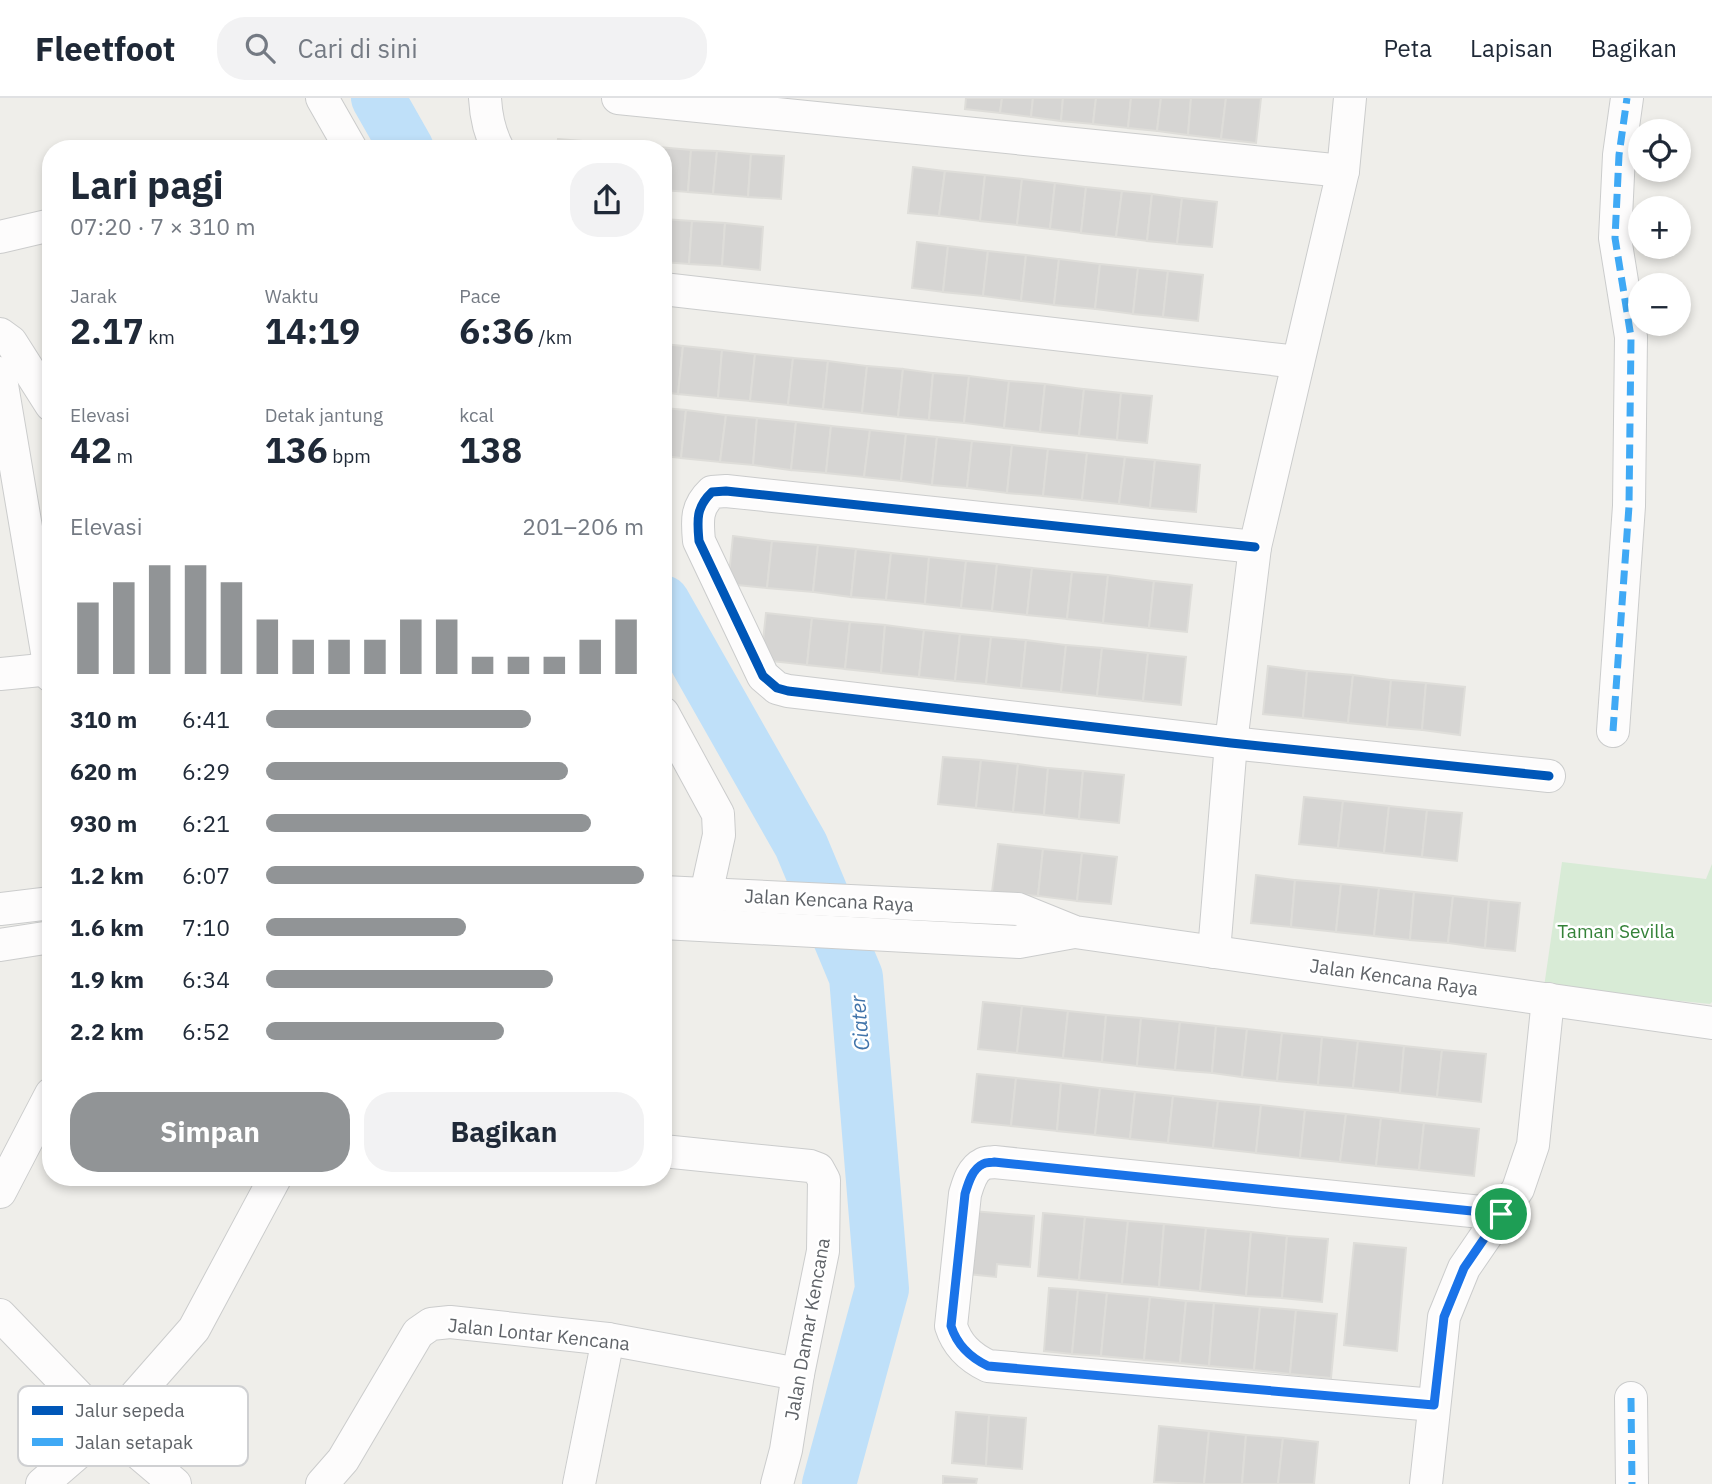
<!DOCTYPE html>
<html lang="id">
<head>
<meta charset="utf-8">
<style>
	:root { --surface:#fff; --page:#f2f2f3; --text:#1f2937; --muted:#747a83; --line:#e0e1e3; --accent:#919496 }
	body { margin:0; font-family:"IBM Plex Sans",sans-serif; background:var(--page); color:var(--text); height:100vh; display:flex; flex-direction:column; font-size:26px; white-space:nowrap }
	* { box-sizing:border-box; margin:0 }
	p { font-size:23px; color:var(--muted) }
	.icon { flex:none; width:38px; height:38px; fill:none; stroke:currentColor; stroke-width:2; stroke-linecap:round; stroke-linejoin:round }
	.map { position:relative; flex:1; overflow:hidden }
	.drawer { position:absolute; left:42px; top:42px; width:630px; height:1046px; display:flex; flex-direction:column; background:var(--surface); border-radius:28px; box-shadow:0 4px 10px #0003 }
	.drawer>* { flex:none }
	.tools { position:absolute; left:1628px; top:21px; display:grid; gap:14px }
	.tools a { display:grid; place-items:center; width:63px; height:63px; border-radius:50%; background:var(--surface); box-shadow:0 4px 10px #0003; font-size:35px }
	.pin { position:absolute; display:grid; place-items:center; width:60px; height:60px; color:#fff; margin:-30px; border:4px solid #fff; border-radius:50%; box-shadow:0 2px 7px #0007 }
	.round { display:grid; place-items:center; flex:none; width:74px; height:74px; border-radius:28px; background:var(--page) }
	.head { display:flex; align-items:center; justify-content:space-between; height:119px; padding:0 28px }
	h1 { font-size:38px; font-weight:700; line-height:52px }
	.metrics { display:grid; grid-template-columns:repeat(3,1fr); gap:10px; height:119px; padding:7px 28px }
	.metrics div { display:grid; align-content:center }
	.metrics b { font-size:35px; font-weight:700 }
	.metrics small { font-size:19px; font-weight:400 }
	.metrics p { font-size:19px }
	.chart { height:196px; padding:14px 28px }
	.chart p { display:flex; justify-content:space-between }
	.chart svg { width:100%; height:126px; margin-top:7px; stroke:var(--accent); stroke-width:6 }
	.action { display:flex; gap:14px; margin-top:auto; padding:14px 28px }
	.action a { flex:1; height:80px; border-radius:28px; background:var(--accent); color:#fff; font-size:28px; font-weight:700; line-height:80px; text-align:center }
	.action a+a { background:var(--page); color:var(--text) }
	ul { padding:0 28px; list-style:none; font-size:23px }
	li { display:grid; grid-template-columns:112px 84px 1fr; align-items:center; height:52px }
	li i { height:18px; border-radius:9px; background:var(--accent) }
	header { display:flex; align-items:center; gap:42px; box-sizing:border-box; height:98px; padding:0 35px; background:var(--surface); border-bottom:2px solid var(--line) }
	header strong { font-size:33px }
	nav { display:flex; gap:38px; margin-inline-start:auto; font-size:24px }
	.search { width:490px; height:63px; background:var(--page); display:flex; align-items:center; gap:18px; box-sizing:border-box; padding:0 24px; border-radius:28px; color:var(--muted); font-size:26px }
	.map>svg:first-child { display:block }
</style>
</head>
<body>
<header>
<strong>Fleetfoot</strong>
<div class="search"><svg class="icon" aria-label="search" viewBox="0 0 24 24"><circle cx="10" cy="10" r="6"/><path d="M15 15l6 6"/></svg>Cari di sini</div>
<nav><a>Peta</a><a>Lapisan</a><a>Bagikan</a></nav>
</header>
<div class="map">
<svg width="1712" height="1386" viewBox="0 0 1712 1386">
	<rect width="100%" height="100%" fill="#efeeea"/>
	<polygon fill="#d8ebd6" points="1562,764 1706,781 1712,766 1712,904 1710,906 1544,889"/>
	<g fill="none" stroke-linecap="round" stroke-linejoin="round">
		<g stroke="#bfe0f9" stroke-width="54">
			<polyline points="378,0 407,51"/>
			<polyline points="663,504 801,747 856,879 882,1191 829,1386"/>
		</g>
	</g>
	<g fill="#d6d5d3" stroke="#deddd9" stroke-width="2">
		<polygon points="966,0 1002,0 1000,15 965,11"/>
		<polygon points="1002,0 1033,0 1031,19 1000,15"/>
		<polygon points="1033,0 1063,0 1061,23 1031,19"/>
		<polygon points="1063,0 1096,0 1093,26 1061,23"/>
		<polygon points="1096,0 1131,0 1128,30 1093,26"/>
		<polygon points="1131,0 1161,0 1157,33 1128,30"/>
		<polygon points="1161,0 1191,0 1188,37 1157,33"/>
		<polygon points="1191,0 1226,0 1221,41 1188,37"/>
		<polygon points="1226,0 1261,0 1256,45 1221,41"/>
		<polygon points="558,41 594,44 593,51 557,51"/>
		<polygon points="594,44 624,46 623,51 593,51"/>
		<polygon points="658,49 691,52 688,94 663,92 663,51 658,51"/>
		<polygon points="691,52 717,53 713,96 688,94"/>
		<polygon points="717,53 751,56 748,99 713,96"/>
		<polygon points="751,56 784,58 781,101 748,99"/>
		<polygon points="913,69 945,73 939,118 908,115"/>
		<polygon points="945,73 985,77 980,123 939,118"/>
		<polygon points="985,77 1022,81 1017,127 980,123"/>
		<polygon points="1022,81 1055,85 1050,131 1017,127"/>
		<polygon points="1055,85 1086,89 1081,135 1050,131"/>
		<polygon points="1086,89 1122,93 1116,139 1081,135"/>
		<polygon points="1122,93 1152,96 1147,143 1116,139"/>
		<polygon points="1152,96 1182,100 1177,146 1147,143"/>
		<polygon points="1182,100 1217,104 1212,149 1177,146"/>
		<polygon points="663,121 692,123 689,166 663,164"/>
		<polygon points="692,123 725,125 722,168 689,166"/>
		<polygon points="725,125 763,129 760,172 722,168"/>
		<polygon points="917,144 948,148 943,194 912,190"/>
		<polygon points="948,148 988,153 983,198 943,194"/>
		<polygon points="988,153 1026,157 1021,203 983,198"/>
		<polygon points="1026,157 1059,161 1054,207 1021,203"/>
		<polygon points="1059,161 1100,166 1095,211 1054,207"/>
		<polygon points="1100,166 1138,170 1133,216 1095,211"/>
		<polygon points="1138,170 1168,173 1163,219 1133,216"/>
		<polygon points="1168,173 1203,177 1198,223 1163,219"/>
		<polygon points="663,246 683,248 678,296 663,294"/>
		<polygon points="683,248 722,252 718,300 678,296"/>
		<polygon points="722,252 755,256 750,303 718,300"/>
		<polygon points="755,256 793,260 788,307 750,303"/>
		<polygon points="793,260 828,263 823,311 788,307"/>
		<polygon points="828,263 867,268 862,315 823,311"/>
		<polygon points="867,268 903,271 898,319 862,315"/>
		<polygon points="903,271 933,275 929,322 898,319"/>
		<polygon points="933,275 969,278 964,325 929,322"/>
		<polygon points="969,278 1009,283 1004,330 964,325"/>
		<polygon points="1009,283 1045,286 1040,334 1004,330"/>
		<polygon points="1045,286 1084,291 1079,338 1040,334"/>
		<polygon points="1084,291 1121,295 1117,342 1079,338"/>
		<polygon points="1121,295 1152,298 1147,345 1117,342"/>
		<polygon points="663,310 686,312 681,360 663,358"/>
		<polygon points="686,312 726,317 720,364 681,360"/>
		<polygon points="726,317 757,320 753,367 720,364"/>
		<polygon points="757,320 796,324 791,372 753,367"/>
		<polygon points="796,324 831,328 826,375 791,372"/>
		<polygon points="831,328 870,332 864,379 826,375"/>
		<polygon points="870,332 906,336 901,383 864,379"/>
		<polygon points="906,336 937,339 932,387 901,383"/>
		<polygon points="937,339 972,343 967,390 932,387"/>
		<polygon points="972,343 1012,347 1007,395 967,390"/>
		<polygon points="1012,347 1048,351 1043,398 1007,395"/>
		<polygon points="1048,351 1087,355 1082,402 1043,398"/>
		<polygon points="1087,355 1125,359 1119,406 1082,402"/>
		<polygon points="1125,359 1155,362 1150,410 1119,406"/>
		<polygon points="1155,362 1200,367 1196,414 1150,410"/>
		<polygon points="733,438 772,443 767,490 728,486"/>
		<polygon points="772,443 818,447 813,494 767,490"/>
		<polygon points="818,447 856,451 851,499 813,494"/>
		<polygon points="856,451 891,455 886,502 851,499"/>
		<polygon points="891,455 929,459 925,506 886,502"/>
		<polygon points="929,459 966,463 961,510 925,506"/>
		<polygon points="966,463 997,466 992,513 961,510"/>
		<polygon points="997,466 1032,470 1027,517 992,513"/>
		<polygon points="1032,470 1072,474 1067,521 1027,517"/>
		<polygon points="1072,474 1108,477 1103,525 1067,521"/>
		<polygon points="1108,477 1154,483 1149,530 1103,525"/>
		<polygon points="1154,483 1192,487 1187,534 1149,530"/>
		<polygon points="766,515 812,520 807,567 761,562"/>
		<polygon points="812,520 850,524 845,571 807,567"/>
		<polygon points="850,524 885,527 881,575 845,571"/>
		<polygon points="885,527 924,532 919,579 881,575"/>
		<polygon points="924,532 960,536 955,583 919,579"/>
		<polygon points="960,536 991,539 986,586 955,583"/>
		<polygon points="991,539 1026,542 1021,590 986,586"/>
		<polygon points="1026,542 1066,547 1061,594 1021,590"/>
		<polygon points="1066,547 1102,550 1097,598 1061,594"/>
		<polygon points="1102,550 1148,555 1143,603 1097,598"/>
		<polygon points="1148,555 1186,559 1181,607 1143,603"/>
		<polygon points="1268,568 1307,573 1303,620 1263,616"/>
		<polygon points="1307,573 1353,577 1348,625 1303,620"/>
		<polygon points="1353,577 1391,582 1387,629 1348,625"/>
		<polygon points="1391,582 1426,585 1422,632 1387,629"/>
		<polygon points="1426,585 1465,589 1460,637 1422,632"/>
		<polygon points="943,659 981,662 976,710 938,706"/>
		<polygon points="981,662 1018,666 1013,714 976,710"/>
		<polygon points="1018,666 1048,670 1044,717 1013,714"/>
		<polygon points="1048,670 1083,673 1079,721 1044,717"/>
		<polygon points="1083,673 1124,677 1119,725 1079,721"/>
		<polygon points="1304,699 1343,703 1338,750 1299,746"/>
		<polygon points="1343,703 1389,708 1384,755 1338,750"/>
		<polygon points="1389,708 1427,712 1422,759 1384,755"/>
		<polygon points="1427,712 1462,715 1457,763 1422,759"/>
		<polygon points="998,746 1043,751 1038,798 992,794"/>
		<polygon points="1043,751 1082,755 1077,803 1038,798"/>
		<polygon points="1082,755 1117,759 1111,806 1077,803"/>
		<polygon points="1256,777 1295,782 1291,829 1251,825"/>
		<polygon points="1295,782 1341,786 1336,834 1291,829"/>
		<polygon points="1341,786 1379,790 1374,838 1336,834"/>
		<polygon points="1379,790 1414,794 1410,842 1374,838"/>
		<polygon points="1414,794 1453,798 1448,845 1410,842"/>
		<polygon points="1453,798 1489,802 1485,850 1448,845"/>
		<polygon points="1489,802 1520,805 1515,853 1485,850"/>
		<polygon points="983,904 1022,908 1017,955 978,951"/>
		<polygon points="1022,908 1068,913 1063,960 1017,955"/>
		<polygon points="1068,913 1106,917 1102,964 1063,960"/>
		<polygon points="1106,917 1141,920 1137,968 1102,964"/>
		<polygon points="1141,920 1180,924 1175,972 1137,968"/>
		<polygon points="1180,924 1216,928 1212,975 1175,972"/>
		<polygon points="1216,928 1247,931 1242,979 1212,975"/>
		<polygon points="1247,931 1282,935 1277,983 1242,979"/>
		<polygon points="1282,935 1322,939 1318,987 1277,983"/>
		<polygon points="1322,939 1358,943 1353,990 1318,987"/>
		<polygon points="1358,943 1404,948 1400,995 1353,990"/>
		<polygon points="1404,948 1442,952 1437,999 1400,995"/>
		<polygon points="1442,952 1486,956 1481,1004 1437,999"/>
		<polygon points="977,976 1016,980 1011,1028 972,1024"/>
		<polygon points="1016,980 1061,985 1057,1033 1011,1028"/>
		<polygon points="1061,985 1100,990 1095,1037 1057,1033"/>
		<polygon points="1100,990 1135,994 1130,1041 1095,1037"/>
		<polygon points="1135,994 1173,998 1168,1045 1130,1041"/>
		<polygon points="1173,998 1218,1003 1213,1050 1168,1045"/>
		<polygon points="1218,1003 1261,1007 1256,1055 1213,1050"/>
		<polygon points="1261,1007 1305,1012 1300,1060 1256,1055"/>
		<polygon points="1305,1012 1346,1016 1340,1064 1300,1060"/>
		<polygon points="1346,1016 1381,1020 1376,1068 1340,1064"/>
		<polygon points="1381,1020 1424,1025 1419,1072 1376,1068"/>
		<polygon points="1424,1025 1479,1031 1474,1078 1419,1072"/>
		<polygon points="972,1113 1034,1118 1030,1169 997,1166 996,1179 968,1176"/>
		<polygon points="1043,1115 1085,1119 1079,1182 1038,1178"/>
		<polygon points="1085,1119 1128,1123 1122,1186 1079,1182"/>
		<polygon points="1128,1123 1164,1126 1159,1189 1122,1186"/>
		<polygon points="1164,1126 1206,1130 1200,1193 1159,1189"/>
		<polygon points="1206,1130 1251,1134 1246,1198 1200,1193"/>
		<polygon points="1251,1134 1287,1138 1282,1200 1246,1198"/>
		<polygon points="1287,1138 1328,1141 1322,1204 1282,1200"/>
		<polygon points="1354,1145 1406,1150 1397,1253 1344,1247"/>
		<polygon points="1049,1190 1078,1192 1072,1256 1044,1253"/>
		<polygon points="1078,1192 1107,1195 1101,1258 1072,1256"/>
		<polygon points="1107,1195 1150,1199 1144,1262 1101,1258"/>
		<polygon points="1150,1199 1186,1203 1180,1265 1144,1262"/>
		<polygon points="1186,1203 1214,1205 1209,1268 1180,1265"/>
		<polygon points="1214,1205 1260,1209 1254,1272 1209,1268"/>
		<polygon points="1260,1209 1296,1212 1290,1276 1254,1272"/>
		<polygon points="1296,1212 1337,1216 1331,1280 1290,1276"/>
		<polygon points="956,1314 989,1317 986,1368 952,1365"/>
		<polygon points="989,1317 1026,1320 1022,1371 986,1368"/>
		<polygon points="1159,1328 1209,1333 1204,1386 1154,1384"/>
		<polygon points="1209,1333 1246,1337 1242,1386 1204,1386"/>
		<polygon points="1246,1337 1283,1340 1278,1386 1242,1386"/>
		<polygon points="1283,1340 1318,1344 1314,1386 1278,1386"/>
		<polygon points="943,1378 977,1381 976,1386 943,1386"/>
	</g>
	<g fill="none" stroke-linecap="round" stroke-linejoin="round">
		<g stroke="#cbcccc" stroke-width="34">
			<g id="minor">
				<polyline points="322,0 351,51"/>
				<path d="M485,0C486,19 489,34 498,51"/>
				<polyline points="618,0 1343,73"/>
				<polyline points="0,139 51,127"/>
				<polyline points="663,191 1298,264"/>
				<polyline points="0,236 11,244 51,307"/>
				<polyline points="0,275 51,578"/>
				<path d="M1255,449L726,393L712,394C696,409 697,422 699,443L763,578L777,590L788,593L1231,645L1549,678"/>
				<polyline points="0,576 51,571"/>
				<polyline points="663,615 718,716 719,737 706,796 707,815"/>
				<polyline points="1613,633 1629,408 1631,239 1615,140 1619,57 1627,0"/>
				<polyline points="663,794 1018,811 1075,834 1712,925"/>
				<polyline points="0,811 51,805"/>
				<polyline points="663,825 1019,844 1074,834"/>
				<polyline points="0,847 51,839"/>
				<polyline points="1214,854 1231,645 1255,449 1343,73 1350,0"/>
				<polyline points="663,1053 810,1068 818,1071 824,1082 823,1153 798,1276 786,1352 777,1386"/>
				<polyline points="0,1094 51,996"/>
				<polyline points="0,1217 108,1329 175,1386"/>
				<polyline points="1631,1300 1632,1386"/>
				<path d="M1434,1307L988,1268C969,1259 957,1247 951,1228L965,1096C968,1086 972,1071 983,1066C986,1064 990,1065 994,1064L1501,1116"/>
				<polyline points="42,1386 108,1329 194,1231 275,1080"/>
				<polyline points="322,1386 343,1362 418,1235 431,1226 450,1224 608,1241 798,1276"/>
				<polyline points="579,1386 608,1241"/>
				<polyline points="1426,1386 1444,1219 1464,1170 1518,1091 1533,1047 1548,901"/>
			</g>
		</g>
		<use href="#minor" stroke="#fdfcfc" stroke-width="32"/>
		<g stroke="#3fa9f5" stroke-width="7" stroke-dasharray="14 7" stroke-linecap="butt">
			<polyline points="1613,633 1629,408 1631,239 1615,140 1619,57 1627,0"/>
			<polyline points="1631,1300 1632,1386"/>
		</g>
		<g stroke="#fff" stroke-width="13">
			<g id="cycleway">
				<path d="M1255,449L726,393L712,394C696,409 697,422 699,443L763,578L777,590L788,593L1231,645L1549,678"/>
				<path d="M1434,1307L988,1268C969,1259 957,1247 951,1228L965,1096C968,1086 972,1071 983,1066C986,1064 990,1065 994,1064L1501,1116"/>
			</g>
		</g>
		<use href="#cycleway" stroke="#0057b8" stroke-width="9"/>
	</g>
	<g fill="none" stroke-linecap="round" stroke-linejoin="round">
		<g stroke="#fff" stroke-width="14">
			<path id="route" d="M994,1064L1501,1116L1464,1170L1444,1219L1434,1307L988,1268C969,1259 957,1247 951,1228L965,1096C968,1086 972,1071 983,1066C986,1064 990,1065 994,1064Z"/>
		</g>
		<use href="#route" stroke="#1a73e8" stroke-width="9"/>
	</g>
	<g text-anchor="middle" stroke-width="5" stroke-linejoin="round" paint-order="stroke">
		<g font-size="19" fill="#5f6368" stroke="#fff">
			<text transform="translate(829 802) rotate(3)" y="7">Jalan Kencana Raya</text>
			<text transform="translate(1394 879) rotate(8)" y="7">Jalan Kencana Raya</text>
			<text transform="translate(807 1231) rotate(-80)" y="7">Jalan Damar Kencana</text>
			<text transform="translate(539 1236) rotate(6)" y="7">Jalan Lontar Kencana</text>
		</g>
		<g font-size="19" fill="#348238" stroke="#fff">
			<text x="1616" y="840">Taman Sevilla</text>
		</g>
		<g font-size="21" font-style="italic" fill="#4174aa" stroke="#fff">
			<text transform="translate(860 925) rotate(-95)" y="7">Ciater</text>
		</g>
	</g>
	<rect x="18" y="1288" width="230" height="80" rx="10" fill="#fff" stroke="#cfd0d2" stroke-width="2"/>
	<rect x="32" y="1308" width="31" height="9" fill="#0057b8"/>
	<rect x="32" y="1340" width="31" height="8" fill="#3fa9f5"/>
	<g font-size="19" fill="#5f6368">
		<text x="75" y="1319">Jalur sepeda</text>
		<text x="75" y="1351">Jalan setapak</text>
	</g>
</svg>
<div class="tools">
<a><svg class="icon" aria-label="locate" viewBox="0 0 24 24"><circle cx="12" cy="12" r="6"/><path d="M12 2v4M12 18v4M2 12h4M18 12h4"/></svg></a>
<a>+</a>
<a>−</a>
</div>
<div class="pin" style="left:1501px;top:1116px;background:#1e9e55"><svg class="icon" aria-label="arrive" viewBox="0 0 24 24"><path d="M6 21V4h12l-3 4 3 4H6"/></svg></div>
<section class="drawer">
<div class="head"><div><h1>Lari pagi</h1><p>07:20 · 7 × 310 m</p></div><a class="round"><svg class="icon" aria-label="share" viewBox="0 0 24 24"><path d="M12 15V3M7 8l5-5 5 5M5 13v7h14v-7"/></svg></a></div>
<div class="metrics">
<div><p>Jarak</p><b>2.17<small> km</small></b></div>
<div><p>Waktu</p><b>14:19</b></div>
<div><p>Pace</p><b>6:36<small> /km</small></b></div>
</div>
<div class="metrics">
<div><p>Elevasi</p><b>42<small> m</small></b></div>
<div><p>Detak jantung</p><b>136<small> bpm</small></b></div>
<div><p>kcal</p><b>138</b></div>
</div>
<div class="chart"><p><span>Elevasi</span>201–206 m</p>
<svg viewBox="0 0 160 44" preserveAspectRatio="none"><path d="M5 44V19M15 44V12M25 44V6M35 44V6M45 44V12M55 44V25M65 44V32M75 44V32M85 44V32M95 44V25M105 44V25M115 44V38M125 44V38M135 44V38M145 44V32M155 44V25"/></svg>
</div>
<ul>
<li><b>310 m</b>6:41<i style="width:70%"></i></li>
<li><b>620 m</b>6:29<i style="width:80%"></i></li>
<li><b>930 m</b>6:21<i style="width:86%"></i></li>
<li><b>1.2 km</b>6:07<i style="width:100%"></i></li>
<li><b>1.6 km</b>7:10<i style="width:53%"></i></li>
<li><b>1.9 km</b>6:34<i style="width:76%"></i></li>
<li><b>2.2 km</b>6:52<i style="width:63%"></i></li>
</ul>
<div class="action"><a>Simpan</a><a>Bagikan</a></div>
</section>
</div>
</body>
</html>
